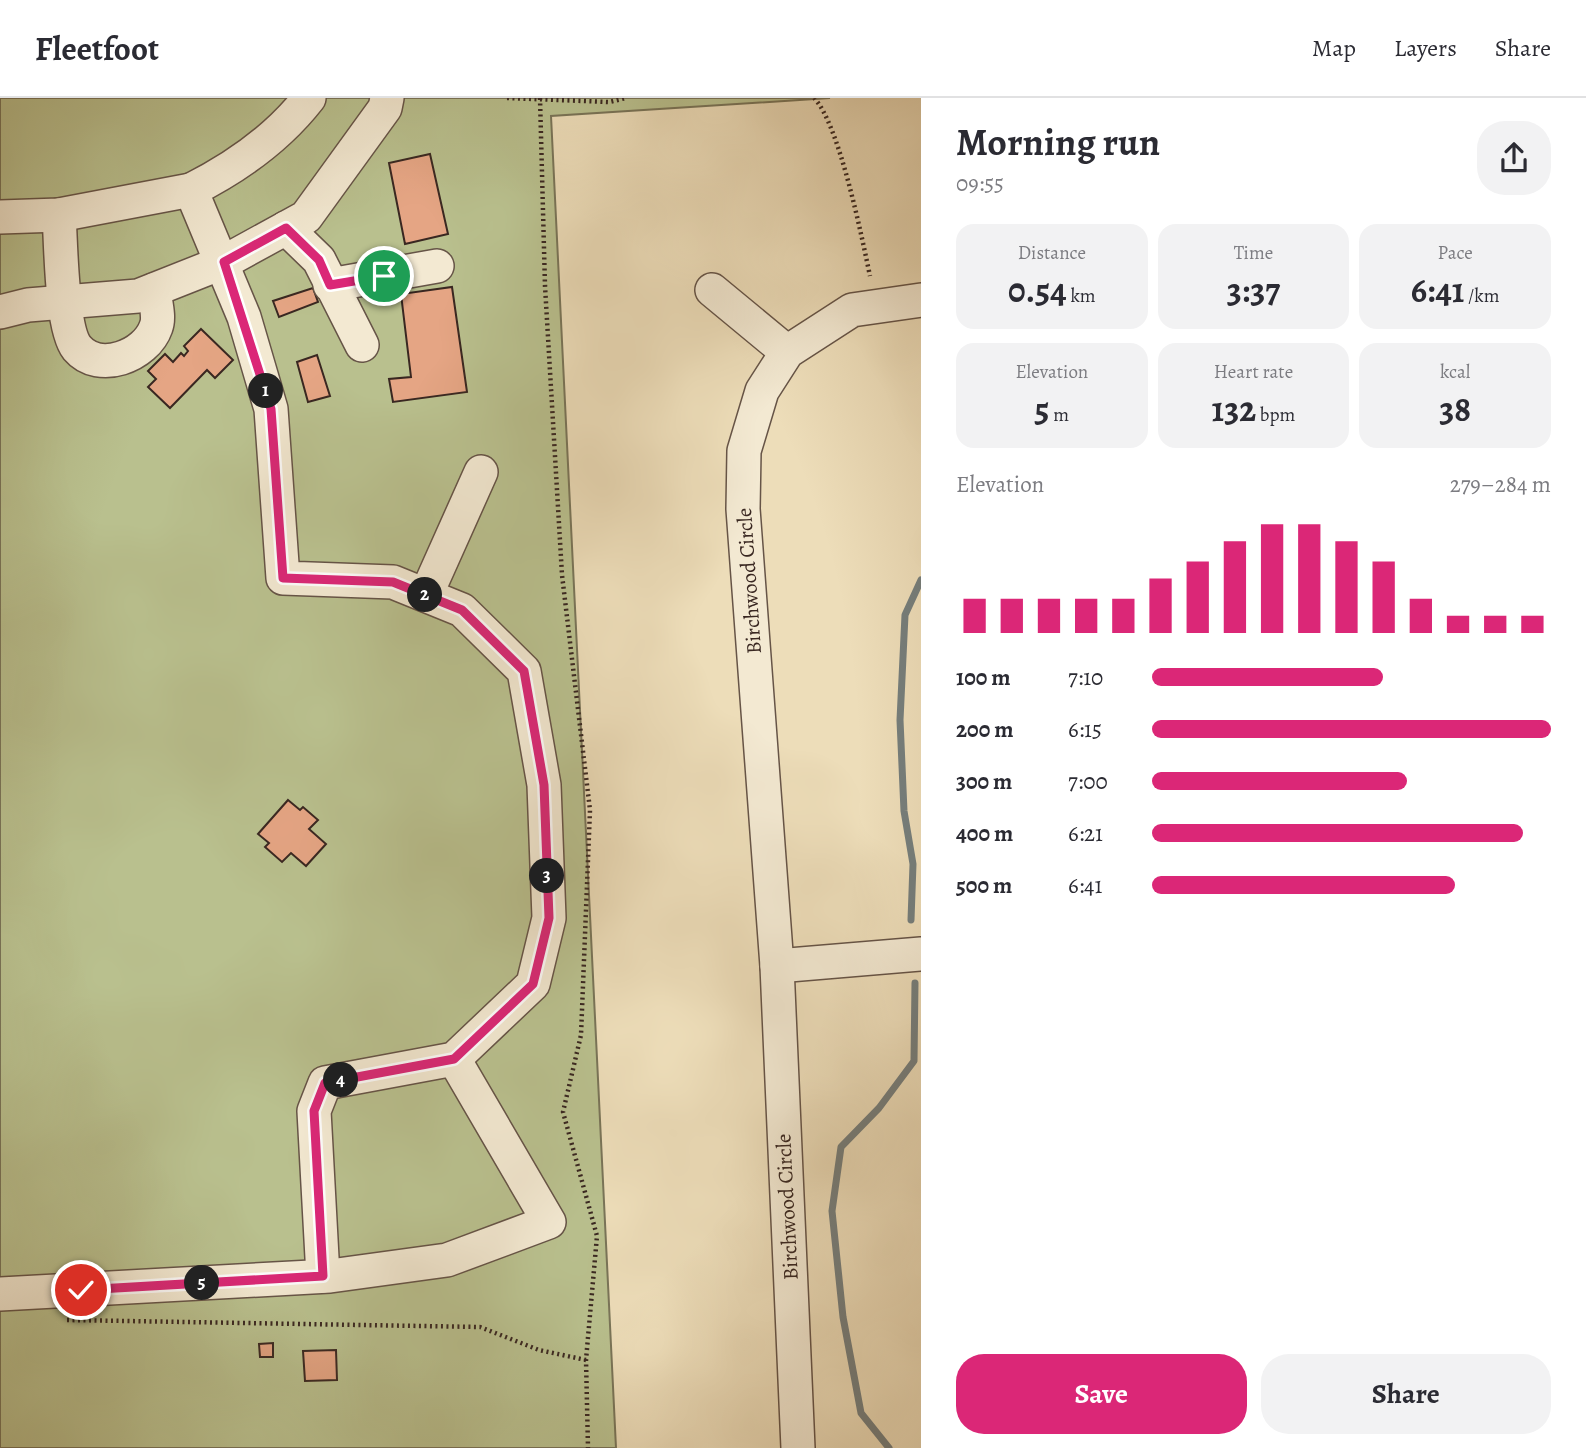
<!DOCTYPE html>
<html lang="en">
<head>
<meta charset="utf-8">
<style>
	:root { --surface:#fff; --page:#f2f2f3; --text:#2b2b33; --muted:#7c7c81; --line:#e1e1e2; --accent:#db2777 }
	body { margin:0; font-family:Alegreya,serif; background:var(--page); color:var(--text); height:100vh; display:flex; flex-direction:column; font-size:26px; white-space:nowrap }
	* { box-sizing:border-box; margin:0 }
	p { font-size:23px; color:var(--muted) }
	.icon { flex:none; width:38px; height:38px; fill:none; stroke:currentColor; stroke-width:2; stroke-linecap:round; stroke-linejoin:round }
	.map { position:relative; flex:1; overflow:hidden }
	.details { display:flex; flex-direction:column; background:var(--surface); width:665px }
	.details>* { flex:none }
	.pin { position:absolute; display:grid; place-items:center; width:60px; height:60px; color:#fff; margin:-30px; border:4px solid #fff; border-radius:50%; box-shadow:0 2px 7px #0007 }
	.km { position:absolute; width:35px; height:35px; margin:-18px; border-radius:50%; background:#222; color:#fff; font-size:19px; line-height:35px; text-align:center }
	.round { display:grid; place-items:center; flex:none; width:74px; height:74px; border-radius:28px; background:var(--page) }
	.headline { display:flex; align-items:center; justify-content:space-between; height:119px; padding:0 35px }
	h1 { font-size:38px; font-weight:600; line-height:52px }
	.figures { display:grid; grid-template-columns:repeat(3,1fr); gap:10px; height:119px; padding:7px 35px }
	.figures div { display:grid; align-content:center; border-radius:18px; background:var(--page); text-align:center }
	.figures b { font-size:35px; font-weight:600 }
	.figures small { font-size:19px; font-weight:400 }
	.figures p { font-size:19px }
	.chart { height:196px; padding:14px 35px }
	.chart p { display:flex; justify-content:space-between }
	.chart svg { width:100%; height:126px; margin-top:7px; stroke:var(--accent); stroke-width:6 }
	.button { display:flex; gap:14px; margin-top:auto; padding:14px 35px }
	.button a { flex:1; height:80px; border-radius:28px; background:var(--accent); color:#fff; font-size:28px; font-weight:600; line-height:80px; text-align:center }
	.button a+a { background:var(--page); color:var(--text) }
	ul { padding:0 35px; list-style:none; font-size:23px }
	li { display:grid; grid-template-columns:112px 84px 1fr; align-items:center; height:52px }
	li i { height:18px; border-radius:9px; background:var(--accent) }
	header { display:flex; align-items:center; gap:42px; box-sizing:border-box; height:98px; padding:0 35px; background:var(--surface); border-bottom:2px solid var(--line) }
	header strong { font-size:33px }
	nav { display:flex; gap:38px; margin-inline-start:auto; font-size:24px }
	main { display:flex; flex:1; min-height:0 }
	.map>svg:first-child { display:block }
</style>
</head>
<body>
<header>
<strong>Fleetfoot</strong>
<nav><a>Map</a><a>Layers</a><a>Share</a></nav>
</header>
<main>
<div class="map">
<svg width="921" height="1350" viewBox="0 0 921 1350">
	<rect width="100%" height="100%" fill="#edddb9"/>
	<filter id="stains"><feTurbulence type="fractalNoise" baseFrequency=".00286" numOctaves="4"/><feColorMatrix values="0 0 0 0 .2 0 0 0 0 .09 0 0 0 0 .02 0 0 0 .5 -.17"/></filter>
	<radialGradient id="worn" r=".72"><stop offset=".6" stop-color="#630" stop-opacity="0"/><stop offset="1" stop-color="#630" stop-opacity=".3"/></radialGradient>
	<polygon fill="#b9c08e" stroke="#797458" stroke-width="2" points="0,0 830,0 551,18 616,1350 0,1350"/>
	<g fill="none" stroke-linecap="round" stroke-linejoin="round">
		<g stroke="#767f7d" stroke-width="7">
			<polyline points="911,822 913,766 904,713 900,622 905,517 921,482"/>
			<polyline points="889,1350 861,1315 843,1219 832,1113 841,1049 879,1010 914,963 915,885"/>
		</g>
	</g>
	<g fill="#e5a584" stroke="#392721" stroke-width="2">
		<polygon points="430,56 448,136 405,146 389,65"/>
		<polygon points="452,189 467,294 393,304 389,281 411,279 401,196"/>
		<polygon points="313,190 318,204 279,219 273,203"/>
		<polygon points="201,231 233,262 215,280 207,272 170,310 148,289 156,281 148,273 165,256 173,264 181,255 184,258 188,253 184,248"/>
		<polygon points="317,257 330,298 308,304 297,264"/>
		<polygon points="288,702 300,712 303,709 318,722 309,731 326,746 306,768 291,755 282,764 265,749 269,745 258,736"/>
		<polygon points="273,1245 273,1259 260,1259 259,1246"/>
		<polygon points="336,1252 337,1282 305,1283 303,1253"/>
	</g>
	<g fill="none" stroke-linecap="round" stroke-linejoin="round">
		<g stroke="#665447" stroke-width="36">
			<g id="minor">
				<path d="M191,92C237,69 277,41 309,0"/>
				<path d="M59,117C61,145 61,230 77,250C99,276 146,258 156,229C160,219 155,203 154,192"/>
				<polyline points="0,119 59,117 191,92 244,219 271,311 283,480 393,484 462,512 524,573 544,687 549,820 533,886 454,961 325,985 314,1013 323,1178"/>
				<polyline points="286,130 319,162 362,247"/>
				<polyline points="330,187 437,168"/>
				<polyline points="712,192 787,254"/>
				<polyline points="0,214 28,207 138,198 224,164 306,119 385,10 387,0"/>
				<polyline points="426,497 481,374"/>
				<polyline points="777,868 921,856"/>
				<polyline points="0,1196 330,1178 447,1162 549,1124 454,961"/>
				<polyline points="798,1350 777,868 743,411 744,353 762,293 787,254 852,212 921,202"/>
			</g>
		</g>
		<g stroke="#392721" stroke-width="4.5" stroke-dasharray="2 3.5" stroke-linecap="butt">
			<polyline points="507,0 609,4 626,0"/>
			<polyline points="540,0 545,188 562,477 590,712 581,937 563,1014 597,1138 586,1262 588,1350"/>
			<path d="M814,0C839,25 862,140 870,178"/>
			<polyline points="67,1222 480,1229 539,1252 586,1262"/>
		</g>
		<use href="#minor" stroke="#f3e9d2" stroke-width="33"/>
	</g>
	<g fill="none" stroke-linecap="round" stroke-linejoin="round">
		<g stroke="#fff" stroke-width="14">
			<polyline id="route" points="81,1192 323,1178 314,1013 325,985 454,961 533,886 549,820 544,687 524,573 462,512 393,484 283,480 271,311 224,164 286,130 319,162 330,187 384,178"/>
		</g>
		<use href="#route" stroke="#db2777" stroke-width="9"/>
	</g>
	<g text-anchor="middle" stroke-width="5" stroke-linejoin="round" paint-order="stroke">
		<g font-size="21" fill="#392721" stroke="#f3e9d2">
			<text transform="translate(749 483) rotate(-94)" y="7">Birchwood Circle</text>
			<text transform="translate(787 1109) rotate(-93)" y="7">Birchwood Circle</text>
		</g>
	</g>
	<rect width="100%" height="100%" filter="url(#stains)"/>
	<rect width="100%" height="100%" fill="url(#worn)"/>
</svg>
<div class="pin" style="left:384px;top:178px;background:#1e9e55"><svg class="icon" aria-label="arrive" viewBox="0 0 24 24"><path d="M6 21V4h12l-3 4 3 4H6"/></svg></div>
<div class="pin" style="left:81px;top:1192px;background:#d93025"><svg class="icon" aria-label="check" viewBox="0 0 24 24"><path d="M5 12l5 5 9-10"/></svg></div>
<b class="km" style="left:266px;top:293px">1</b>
<b class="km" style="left:425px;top:497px">2</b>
<b class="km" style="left:547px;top:778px">3</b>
<b class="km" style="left:341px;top:982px">4</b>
<b class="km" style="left:202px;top:1185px">5</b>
</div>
<section class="details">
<div class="headline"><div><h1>Morning run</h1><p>09:55</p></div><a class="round"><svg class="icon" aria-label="share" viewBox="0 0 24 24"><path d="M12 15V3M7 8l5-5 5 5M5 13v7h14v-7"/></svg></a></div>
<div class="figures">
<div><p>Distance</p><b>0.54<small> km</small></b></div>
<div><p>Time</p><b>3:37</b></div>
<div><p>Pace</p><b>6:41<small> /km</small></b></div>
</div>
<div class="figures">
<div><p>Elevation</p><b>5<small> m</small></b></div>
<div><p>Heart rate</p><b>132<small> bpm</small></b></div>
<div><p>kcal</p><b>38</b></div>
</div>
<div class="chart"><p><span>Elevation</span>279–284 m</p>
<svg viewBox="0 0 160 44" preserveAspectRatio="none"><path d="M5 44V32M15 44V32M25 44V32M35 44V32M45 44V32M55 44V25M65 44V19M75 44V12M85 44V6M95 44V6M105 44V12M115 44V19M125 44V32M135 44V38M145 44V38M155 44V38"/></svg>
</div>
<ul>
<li><b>100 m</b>7:10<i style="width:58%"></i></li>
<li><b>200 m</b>6:15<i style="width:100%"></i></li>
<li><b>300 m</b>7:00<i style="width:64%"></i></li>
<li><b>400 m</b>6:21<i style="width:93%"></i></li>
<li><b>500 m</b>6:41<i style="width:76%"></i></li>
</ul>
<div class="button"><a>Save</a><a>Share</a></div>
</section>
</main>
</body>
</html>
